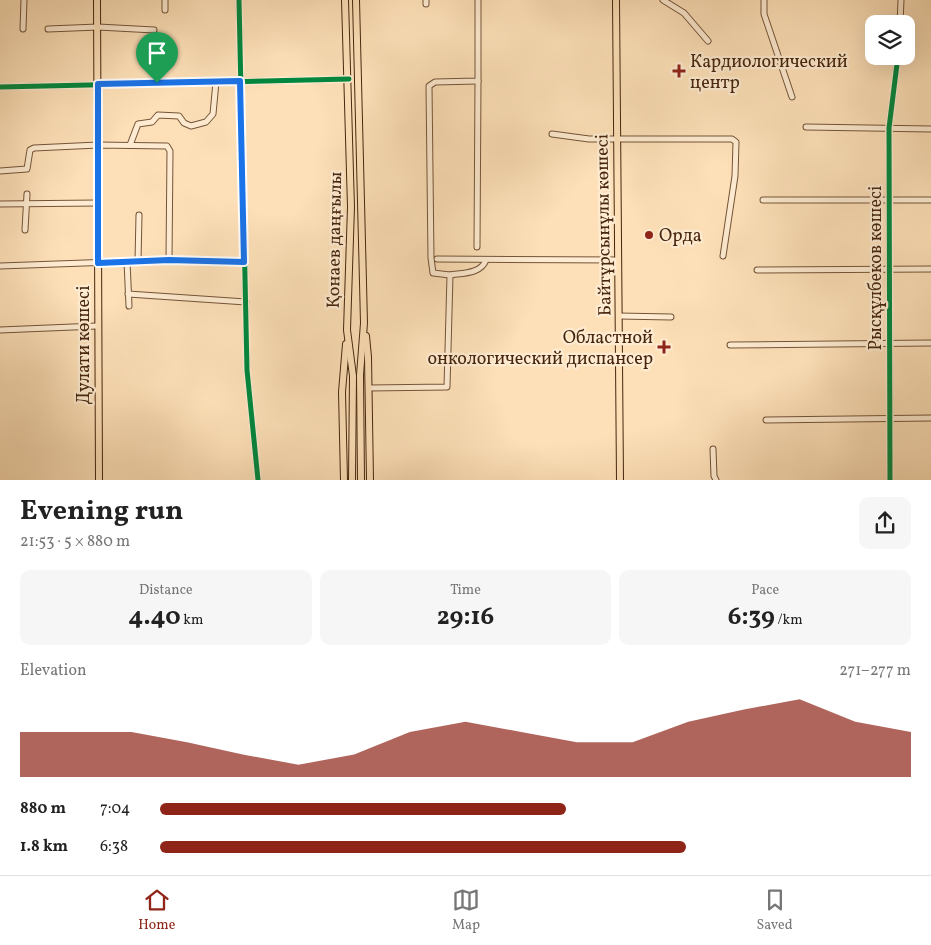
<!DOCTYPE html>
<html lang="en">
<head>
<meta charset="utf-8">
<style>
	:root { --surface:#fff; --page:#f6f6f6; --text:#222; --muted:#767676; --line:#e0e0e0; --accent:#8f2418 }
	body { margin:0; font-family:Vollkorn,serif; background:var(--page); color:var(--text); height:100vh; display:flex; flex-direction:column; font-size:19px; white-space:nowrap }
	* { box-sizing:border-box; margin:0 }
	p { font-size:16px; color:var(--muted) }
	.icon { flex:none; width:28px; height:28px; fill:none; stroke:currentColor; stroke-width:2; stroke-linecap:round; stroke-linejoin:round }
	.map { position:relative; height:480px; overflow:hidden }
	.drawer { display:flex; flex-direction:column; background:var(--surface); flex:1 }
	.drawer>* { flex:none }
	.fabs { position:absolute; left:865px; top:15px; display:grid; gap:10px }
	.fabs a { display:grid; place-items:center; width:50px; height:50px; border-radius:10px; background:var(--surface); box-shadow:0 5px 20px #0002; font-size:25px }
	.pin { position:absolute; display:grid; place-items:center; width:42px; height:42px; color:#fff; margin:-51px -21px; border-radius:50% 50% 50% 0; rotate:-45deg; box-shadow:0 0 5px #0007 }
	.pin .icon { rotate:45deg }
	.round { display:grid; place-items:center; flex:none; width:52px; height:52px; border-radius:10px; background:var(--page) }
	.headline { display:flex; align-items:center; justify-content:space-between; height:85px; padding:0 20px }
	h1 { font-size:28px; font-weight:700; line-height:38px }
	.metrics { display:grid; grid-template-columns:repeat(3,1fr); gap:8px; height:85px; padding:5px 20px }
	.metrics div { display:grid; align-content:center; border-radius:10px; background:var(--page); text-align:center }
	.metrics b { font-size:25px; font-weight:700 }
	.metrics small { font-size:14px; font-weight:400 }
	.metrics p { font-size:14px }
	.chart { height:140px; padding:10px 20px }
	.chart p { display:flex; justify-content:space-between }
	.chart svg { width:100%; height:90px; margin-top:5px; fill:var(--accent); opacity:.7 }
	ul { padding:0 20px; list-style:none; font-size:16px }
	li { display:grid; grid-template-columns:80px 60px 1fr; align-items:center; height:38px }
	li i { height:12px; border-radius:6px; background:var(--accent) }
	.tab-bar { display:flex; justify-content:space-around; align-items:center; height:70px; border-top:1px solid var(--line); background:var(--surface); font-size:14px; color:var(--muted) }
	.tab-bar a { display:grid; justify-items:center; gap:2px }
	.tab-bar .on { color:var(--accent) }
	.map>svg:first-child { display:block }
</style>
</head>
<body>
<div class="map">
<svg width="931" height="480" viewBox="0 0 931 480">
	<rect width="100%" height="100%" fill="#fde0b8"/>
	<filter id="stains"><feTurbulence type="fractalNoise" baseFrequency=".004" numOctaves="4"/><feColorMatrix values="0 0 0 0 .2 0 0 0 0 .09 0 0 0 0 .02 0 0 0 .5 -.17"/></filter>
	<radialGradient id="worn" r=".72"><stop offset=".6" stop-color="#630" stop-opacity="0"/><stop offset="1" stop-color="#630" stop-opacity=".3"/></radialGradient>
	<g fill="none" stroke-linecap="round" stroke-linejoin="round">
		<g stroke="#745438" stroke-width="7">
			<g id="minor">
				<polyline points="239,0 247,370 258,480"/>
				<polyline points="663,0 684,13 708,41"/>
				<polyline points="764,0 764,14 792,97"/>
				<polyline points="426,4 426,0"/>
				<polyline points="165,10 165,0"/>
				<polyline points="900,24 901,0"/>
				<polyline points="23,29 24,0"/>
				<polyline points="48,29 98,27 154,30"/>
				<polyline points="0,87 349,79"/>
				<polyline points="806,127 931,129"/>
				<polyline points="552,134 589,139 732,139 736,142 735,176 723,256"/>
				<polyline points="130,145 138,124 152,122 158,115 179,116 184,123 191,126 206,122 213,114 216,82"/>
				<polyline points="0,171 27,169 30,150 34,148 98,145 167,146 170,151 169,260"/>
				<polyline points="763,200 931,200"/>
				<polyline points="0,204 97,203"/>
				<polyline points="25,230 27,194"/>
				<polyline points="477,247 478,81"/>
				<polyline points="437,259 618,260"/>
				<polyline points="127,261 129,306"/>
				<polyline points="138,261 139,215"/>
				<polyline points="0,266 169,260 245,262"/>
				<polyline points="757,270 931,269"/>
				<polyline points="450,275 433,273 431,258 429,86 435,82 478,81 478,0"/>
				<polyline points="128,294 246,302"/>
				<polyline points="619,316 671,317"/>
				<polyline points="0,330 97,326"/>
				<polyline points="730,345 931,343"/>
				<path d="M369,388L447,387L450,275C462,273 481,274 486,260"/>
				<polyline points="766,420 931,418"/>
				<polyline points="713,449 714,476 716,480"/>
				<polyline points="890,480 889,128 898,56"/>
			</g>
		</g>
		<g stroke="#46260e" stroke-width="8">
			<g id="major">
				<polyline points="97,0 99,480"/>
				<polyline points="345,0 351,207 347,330 353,376 352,480"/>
				<polyline points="356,0 364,323 360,375 361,480"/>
				<polyline points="616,0 620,480"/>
				<polyline points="366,336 368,357 370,480"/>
				<polyline points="344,480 342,392 346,344"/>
			</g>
		</g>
		<use href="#minor" stroke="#feebd1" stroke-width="5"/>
		<use href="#major" stroke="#fde0b8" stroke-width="6"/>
		<g stroke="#feebd1" stroke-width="8">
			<g id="cycleway">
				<polyline points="239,0 247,370 258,480"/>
				<polyline points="0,87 349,79"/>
				<polyline points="890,480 889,128 898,56"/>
			</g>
		</g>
		<use href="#cycleway" stroke="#00873e" stroke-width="5"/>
	</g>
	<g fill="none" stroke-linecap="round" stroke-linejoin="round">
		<g stroke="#fff" stroke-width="10">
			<polygon id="route" points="240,81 244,262 169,260 98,263 98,84"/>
		</g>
		<use href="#route" stroke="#1a73e8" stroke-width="6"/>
	</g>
	<g fill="#8f2418" stroke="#feebd1" stroke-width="2">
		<path d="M676.5 63.5h5v5h5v5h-5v5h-5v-5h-5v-5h5z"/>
		<circle cx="649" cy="235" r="5"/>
		<path d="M661.5 339.5h5v5h5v5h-5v5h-5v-5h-5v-5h5z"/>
	</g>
	<g text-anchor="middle" stroke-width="4.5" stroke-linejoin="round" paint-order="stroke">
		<g font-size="18" fill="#46260e" stroke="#feebd1" text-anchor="start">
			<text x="690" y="67">Кардиологический<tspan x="690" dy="21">центр</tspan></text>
			<text x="659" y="241">Орда</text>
			<text x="653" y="343" text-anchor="end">Областной<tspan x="653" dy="21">онкологический диспансер</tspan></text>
		</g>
		<g font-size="18" fill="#46260e" stroke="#feebd1">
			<text transform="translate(603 225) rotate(-91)" y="6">Байтұрсынұлы көшесі</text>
			<text transform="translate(334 240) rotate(-89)" y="6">Қонаев даңғылы</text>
			<text transform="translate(875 268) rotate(-90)" y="6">Рысқұлбеков көшесі</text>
			<text transform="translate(83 345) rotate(-90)" y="6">Дулати көшесі</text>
		</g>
	</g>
	<rect width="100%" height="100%" filter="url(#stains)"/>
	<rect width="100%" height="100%" fill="url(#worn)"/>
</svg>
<div class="fabs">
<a><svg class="icon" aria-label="layers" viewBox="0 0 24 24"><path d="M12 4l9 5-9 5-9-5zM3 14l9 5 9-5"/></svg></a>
</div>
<div class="pin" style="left:157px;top:83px;background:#1e9e55"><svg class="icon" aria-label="arrive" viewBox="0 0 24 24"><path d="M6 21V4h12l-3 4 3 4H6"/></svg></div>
</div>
<section class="drawer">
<div class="headline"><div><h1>Evening run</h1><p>21:53 · 5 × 880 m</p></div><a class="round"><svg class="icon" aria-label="share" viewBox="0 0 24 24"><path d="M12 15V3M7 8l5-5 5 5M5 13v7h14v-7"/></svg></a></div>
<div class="metrics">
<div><p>Distance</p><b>4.40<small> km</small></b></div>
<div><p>Time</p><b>29:16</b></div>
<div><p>Pace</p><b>6:39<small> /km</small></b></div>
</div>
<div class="chart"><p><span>Elevation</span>271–277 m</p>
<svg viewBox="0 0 160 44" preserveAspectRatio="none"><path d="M0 44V22L10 22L20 22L30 27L40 33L50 38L60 33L70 22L80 17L90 22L100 27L110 27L120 17L130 11L140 6L150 17L160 22V44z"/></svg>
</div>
<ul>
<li><b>880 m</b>7:04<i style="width:54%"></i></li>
<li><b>1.8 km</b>6:38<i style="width:70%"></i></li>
</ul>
</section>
<nav class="tab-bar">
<a class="on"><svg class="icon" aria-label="home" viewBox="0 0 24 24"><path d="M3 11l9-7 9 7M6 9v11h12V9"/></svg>Home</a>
<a><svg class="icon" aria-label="map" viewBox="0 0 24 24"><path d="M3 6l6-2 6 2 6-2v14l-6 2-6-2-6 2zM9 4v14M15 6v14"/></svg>Map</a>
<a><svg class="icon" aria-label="saved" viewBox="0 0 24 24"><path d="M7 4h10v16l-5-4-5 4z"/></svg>Saved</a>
</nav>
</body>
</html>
